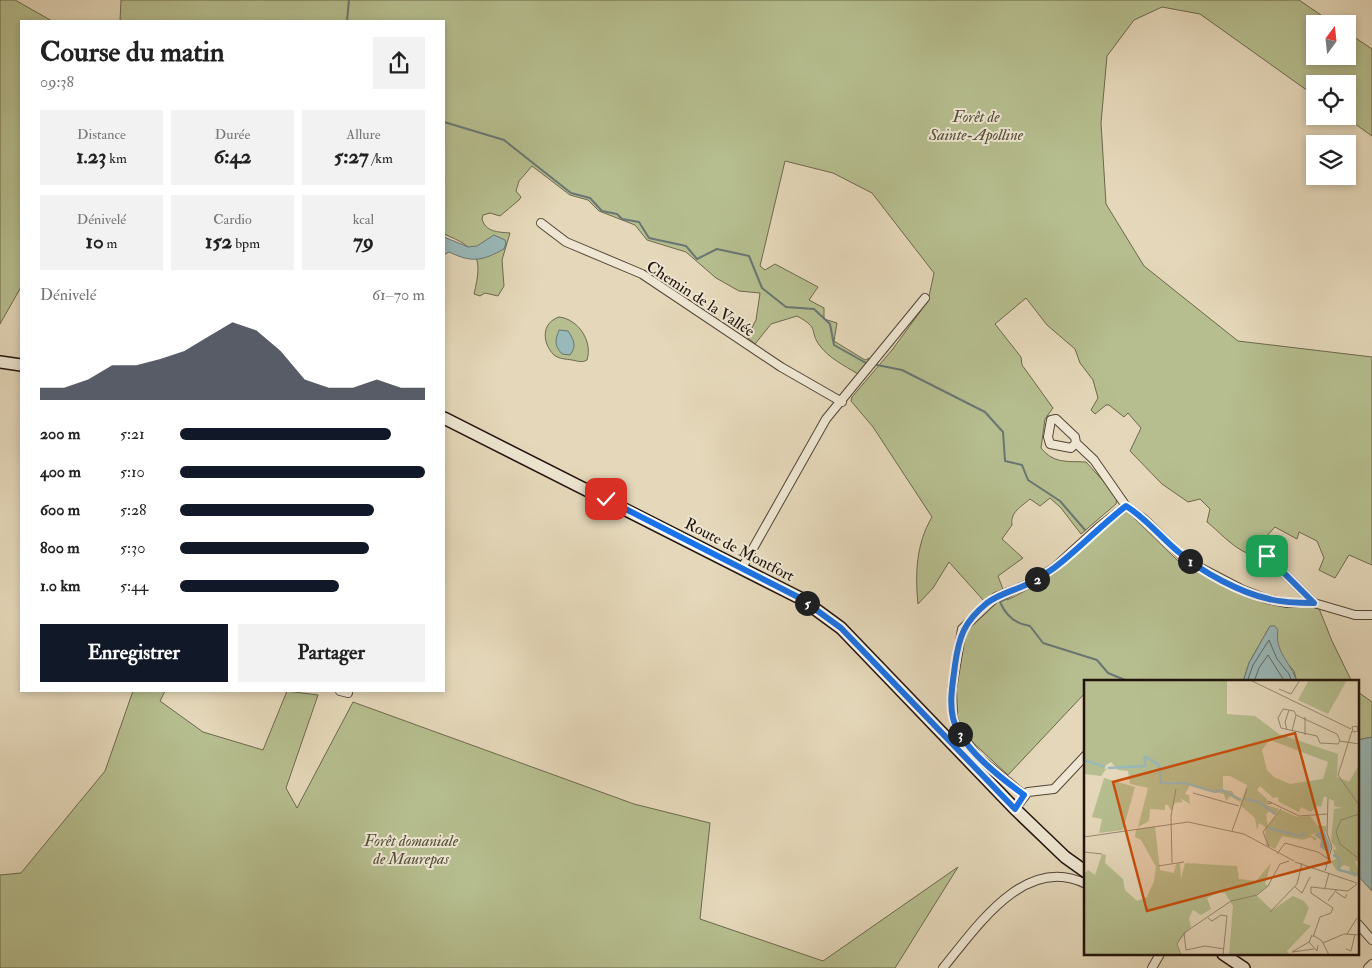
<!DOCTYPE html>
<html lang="fr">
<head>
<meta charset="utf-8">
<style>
	:root { --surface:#fff; --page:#f2f2f2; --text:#222; --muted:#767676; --accent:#111827 }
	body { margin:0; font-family:"IM FELL Double Pica",serif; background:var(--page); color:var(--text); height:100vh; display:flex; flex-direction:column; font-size:19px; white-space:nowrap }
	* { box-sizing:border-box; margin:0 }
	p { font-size:16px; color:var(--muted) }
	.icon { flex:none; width:28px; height:28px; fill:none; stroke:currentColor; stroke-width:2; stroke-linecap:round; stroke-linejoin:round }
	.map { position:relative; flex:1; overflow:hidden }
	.sheet { position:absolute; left:20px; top:20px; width:425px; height:672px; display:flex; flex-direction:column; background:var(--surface); border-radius:0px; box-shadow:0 2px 8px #0003 }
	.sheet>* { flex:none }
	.needle { width:32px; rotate:15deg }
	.buttons { position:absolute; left:1306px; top:15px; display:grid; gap:10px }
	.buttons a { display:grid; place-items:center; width:50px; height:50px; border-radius:0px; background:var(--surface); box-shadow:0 2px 8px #0003; font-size:25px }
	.pin { position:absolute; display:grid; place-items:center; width:42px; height:42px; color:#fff; margin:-21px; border-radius:10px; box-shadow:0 2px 8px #0006 }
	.km { position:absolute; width:25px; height:25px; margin:-12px; border-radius:50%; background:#222; color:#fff; font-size:14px; line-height:25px; text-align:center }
	.round { display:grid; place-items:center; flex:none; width:52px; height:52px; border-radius:0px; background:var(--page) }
	.head { display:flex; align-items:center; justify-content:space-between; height:85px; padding:0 20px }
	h1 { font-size:28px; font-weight:700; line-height:38px }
	.metrics { display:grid; grid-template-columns:repeat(3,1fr); gap:8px; height:85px; padding:5px 20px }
	.metrics div { display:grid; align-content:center; border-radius:0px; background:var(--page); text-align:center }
	.metrics b { font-size:21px; font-weight:700 }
	.metrics small { font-size:14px; font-weight:400 }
	.metrics p { font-size:14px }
	.chart { height:140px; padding:10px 20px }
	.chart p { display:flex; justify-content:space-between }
	.chart svg { width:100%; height:90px; margin-top:5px; fill:var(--accent); opacity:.7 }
	.primary-button { display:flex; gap:10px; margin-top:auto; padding:10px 20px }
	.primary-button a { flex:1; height:58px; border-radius:0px; background:var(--accent); color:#fff; font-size:20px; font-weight:700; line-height:58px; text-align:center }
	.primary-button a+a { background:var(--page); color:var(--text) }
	ul { padding:0 20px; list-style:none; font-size:16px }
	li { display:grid; grid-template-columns:80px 60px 1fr; align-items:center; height:38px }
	li i { height:12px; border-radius:6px; background:var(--accent) }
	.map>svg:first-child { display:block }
</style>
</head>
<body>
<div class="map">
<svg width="1372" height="968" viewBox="0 0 1372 968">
	<rect width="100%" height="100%" fill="#e5d8ba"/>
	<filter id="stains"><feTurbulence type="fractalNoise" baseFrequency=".004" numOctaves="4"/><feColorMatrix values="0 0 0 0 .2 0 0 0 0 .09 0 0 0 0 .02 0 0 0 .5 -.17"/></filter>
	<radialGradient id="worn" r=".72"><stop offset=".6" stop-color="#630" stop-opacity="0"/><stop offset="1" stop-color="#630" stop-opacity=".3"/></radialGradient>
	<g fill="#b6be8f" stroke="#6c684c">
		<polygon points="0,0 15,0 52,21 21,21 21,287 0,324"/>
		<path d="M121,0H1299L1334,24H1315V56H1348V33L1372,49V136L1344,116H1348V84H1315V96L1200,14L1162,7L1134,20L1107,56L1101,123L1106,204L1144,266L1238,341L1372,357V565L1349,555L1335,578L1319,570L1324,558L1317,541L1299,532L1297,539L1275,527L1264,539L1259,556C1239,555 1222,534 1207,522L1210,509L1200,499L1188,502L1162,484L1130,451L1141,428L1128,413L1124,417L1109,405H1106L1095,414L1091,410L1098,398L1093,380L1080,363L1075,349L1047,325L1026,298L995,324L1021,357L1022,365L1053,408L1045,419L1041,448C1054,464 1067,461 1086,462L1117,496L1116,504L1081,534L1061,508L1050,498L1040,506L1030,499C1021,507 1010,512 1012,525L1002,539L1023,558L998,576L1007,600C1052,580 1088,542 1125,509L1177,560L1227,587L1260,600L1318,606L1332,641L1352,682H1297L1294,671L1281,656L1270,626L1249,663L1243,682H1086V692L1008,775L955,726L959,627L984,601L949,562L933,588L918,604C915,574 916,544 932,517L873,427L851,401L852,397L892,350L928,301L934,273L872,193L833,173L785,161L760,266L765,270L775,264L818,287L809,300L824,308V319L837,323L834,341L865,360L873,357L858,374C845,366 829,358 820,346C808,330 821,329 797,316L771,324L755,344L747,337L756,320L760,293L739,291L716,278L686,252L647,240L635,225L599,211L588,200L570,195L532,166L519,181L516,191L521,197L519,200L500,216L490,213L483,215L482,219C486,232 497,232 510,233L502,260L504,286L498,296L485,293L480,296L474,294C483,257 478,248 444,234V21H120Z"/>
		<path d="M559,317C578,319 593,341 587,360C582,363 578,361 572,360C566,359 559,359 554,355C542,343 541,323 559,317Z"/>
		<polygon points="133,691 165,691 160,701 203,732 263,750 287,691 318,695 286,788 297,808 353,702 634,804 710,823 700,919 823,961 958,867 895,968 0,968 0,875 21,873 105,771"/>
		<polygon points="1358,692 1372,702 1372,737 1358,740"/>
	</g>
	<g fill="#99b8b9" stroke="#697673">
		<path d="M494,235L505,240L506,243L504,249C482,261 472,263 449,252L444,255V237L468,247L477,246Z"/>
		<path d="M559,330L568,331C574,340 577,346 570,355L562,354C554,345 555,341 559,330Z"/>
		<path d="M1270,626H1275L1278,630C1274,652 1291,662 1297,682H1243L1249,663Z"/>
		<polygon points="1372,737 1372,891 1358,876 1358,740"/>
	</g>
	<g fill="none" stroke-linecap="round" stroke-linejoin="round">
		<g stroke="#5d6662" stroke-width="1">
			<polyline points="1247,682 1253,665 1269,640 1277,659 1289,674 1292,682"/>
			<polyline points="1254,682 1259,668 1268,655 1285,682"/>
		</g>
		<g stroke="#697673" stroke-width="2">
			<polyline points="347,21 349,0"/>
			<polyline points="444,122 504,140 571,193 590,198 602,211 617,214 622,219 639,222 649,238 686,246 697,259 717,249 749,256 762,288 786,307 814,309 830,324 834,345 866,363"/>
			<polyline points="877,365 902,370 985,412 1003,432 1005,461 1022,465 1028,480 1060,501 1085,530"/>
			<path d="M1020,591L1000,602C1006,616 1015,624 1030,626L1043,643L1097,660L1108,673L1130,682"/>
		</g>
		<g stroke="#524436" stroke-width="10">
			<g id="street">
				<polyline points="541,223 566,242 642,274 781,367 842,402"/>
				<polyline points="1076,443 1071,448 1050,444 1048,437 1051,420 1056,419 1075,437 1076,443 1094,460 1126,506 1144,519 1181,555 1199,567 1243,590 1267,599 1287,603 1314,603 1355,615 1372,615"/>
				<polyline points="1267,556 1314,603"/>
				<polyline points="742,568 826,419 925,298"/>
				<polyline points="340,691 348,693"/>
				<polyline points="1024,795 978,757 956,727 953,717 952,689 962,629 996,597 1028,584 1054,568 1099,527 1126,506"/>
				<polyline points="1015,809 1028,792 1054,789 1086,755"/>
				<polyline points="1358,924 1372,940"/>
				<path d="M943,968C976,928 1025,853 1086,884"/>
				<polyline points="1152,968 1160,954"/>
				<polyline points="1368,968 1372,964"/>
			</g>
		</g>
		<g stroke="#21130a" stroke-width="14">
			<g id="secondary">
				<polyline points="0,362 21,365"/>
				<polyline points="444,418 800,598 841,628 1015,809 1065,857 1086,872"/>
				<polyline points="1223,954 1244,968"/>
			</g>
		</g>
		<use href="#street" stroke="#eee6d2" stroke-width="8"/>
		<use href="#secondary" stroke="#eee6d2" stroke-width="11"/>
	</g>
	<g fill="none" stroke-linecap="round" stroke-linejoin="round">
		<g stroke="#fff" stroke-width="10">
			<path id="route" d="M606,499L800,598L841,628L1015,809L1024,795C1001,778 960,747 953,718C949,701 953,682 955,665C959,636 964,622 987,603C998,595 1009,592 1021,587C1032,583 1044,575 1054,568C1079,549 1101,525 1126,506C1147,519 1162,539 1181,554C1202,572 1241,593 1269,599C1284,603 1299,603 1314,603L1267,556"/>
		</g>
		<use href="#route" stroke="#1a73e8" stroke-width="6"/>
	</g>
	<g text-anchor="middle" stroke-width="4" stroke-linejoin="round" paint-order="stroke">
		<g font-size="16" font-style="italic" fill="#554f39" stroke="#eee6d2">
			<text x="976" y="122">Forêt de<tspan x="976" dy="18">Sainte-Apolline</tspan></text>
			<text x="411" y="846">Forêt domaniale<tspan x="411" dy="18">de Maurepas</tspan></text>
		</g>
		<g font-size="16" fill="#21130a" stroke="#eee6d2">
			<text transform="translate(701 298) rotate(33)" y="6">Chemin de la Vallée</text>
			<text transform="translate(740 549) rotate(27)" y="6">Route de Montfort</text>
		</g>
	</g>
	<g transform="translate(1084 680)">
		<rect width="275" height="275" fill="#e5d8ba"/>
		<path d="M0,0H143V34L171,36L195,54L254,74L253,97L265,102L275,85V181H271L275,193L271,197L265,193L266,187L260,185L253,191L249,185L247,181L252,179L249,170L253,169L247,161L250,129L258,128L250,126V121L240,116L237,127L233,126L227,132L217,127L215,132L195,122L194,117L189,118L176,106L173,110L183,119V125L195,129L192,135L186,131L182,134L184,146L197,130L213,137L226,136L234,146H242L243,151L226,155L233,158L231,161L227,157L219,160L198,156L191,169L182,165L181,147L175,143L173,150L171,138L156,125L163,105L146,96H139V110L148,111L152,118L158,119L156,122L146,116L142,121L140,114L106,105L101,114L105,115L106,124L96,118L99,122L91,123L87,131L84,125H81V130L66,129L65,141L54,147L64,108L46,104L44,91L34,90L27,82L21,86L20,89L23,88L17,96L0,94ZM189,61L244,82L239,99L206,104L190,97L183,90L178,70L184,62ZM225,0H263L244,34L214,20ZM20,98L51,107L39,150L15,153L18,139L8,137ZM71,146L76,190L90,193L92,184L96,183L97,199L101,183L153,186L155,199L172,201L187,183L181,204L184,206L172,215L188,230L209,216L220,221L225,228L219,243L227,246L203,271L206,275H145L149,226L141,213L135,212L123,218L127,229L117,235L109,230L105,238L107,247L93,264L96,275H0V194L4,190L11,195L18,174L22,175L21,183L39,199L41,210L53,221L63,217L70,201L72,187L57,160L51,157L52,149Z" fill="#b6be8f" fill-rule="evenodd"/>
		<path d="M240,150L247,167L245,173L236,167L237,160L230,155Z" fill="#99b8b9"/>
		<path fill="none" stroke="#99b8b9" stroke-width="2.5" d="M0,80L21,87M24,88L61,86V77L64,78L75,85L77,103H101L131,112L138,110L157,120M161,119L175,122L191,134M184,148L217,156L221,151M249,175L255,178V190L275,195"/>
		<path fill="none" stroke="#978974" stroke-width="1" d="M166,0L267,49M195,9L207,14L216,0M203,50L201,42L205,30M208,51L212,35M268,51L254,95L275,125M274,51L273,46L268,47L269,52L275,51M221,55V37M256,61L253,54L212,35L210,31L199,29L194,38L197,48L233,56L236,63L254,64L256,61L275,64M109,113L155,126M188,123L184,124V121L215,136L243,134M275,134L257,140L252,152L256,164L275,179M148,151L163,109M0,157L104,142L160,154L210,181M185,167L179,152L197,129M0,172L18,174M193,174L201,163L234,172L246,180M211,182L273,203M88,183L87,136L92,109M74,186L100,182M241,191L248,167L243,153L244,118M211,207L218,213L226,197M241,208L245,193M252,212L261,218L263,214M244,221L253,209M186,232L213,204L218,183M124,238L128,241L137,235L143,236L139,275M100,253L102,270L121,266L140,269M263,254L273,238M229,255L238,261L245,275M229,257L236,237L247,233L249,228L227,213V207L264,211L273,204M225,262L233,271L234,265M239,263L260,254L275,255M262,269L267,271L271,254M208,272L225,262L228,255M208,272L230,269M97,275L93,264L100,253L147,221L173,215L184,206L196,184L205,181"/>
		<path fill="#ca4e0c" fill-opacity="0.15" stroke="#ca4e0c" stroke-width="2.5" d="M211,53L246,182L63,231L29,102Z"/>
		<rect width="275" height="275" fill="none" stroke="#21130a" stroke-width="2.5"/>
	</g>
	<rect width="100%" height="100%" filter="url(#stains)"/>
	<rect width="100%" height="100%" fill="url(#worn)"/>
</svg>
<div class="buttons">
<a><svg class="needle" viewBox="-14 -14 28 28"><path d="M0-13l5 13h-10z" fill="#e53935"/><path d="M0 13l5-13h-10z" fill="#767676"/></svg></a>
<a><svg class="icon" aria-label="locate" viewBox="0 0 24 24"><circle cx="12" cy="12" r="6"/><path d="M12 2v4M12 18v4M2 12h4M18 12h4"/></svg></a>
<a><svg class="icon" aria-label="layers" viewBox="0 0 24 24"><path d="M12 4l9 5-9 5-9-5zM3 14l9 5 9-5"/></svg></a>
</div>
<div class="pin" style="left:1267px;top:556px;background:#1e9e55"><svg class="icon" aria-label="arrive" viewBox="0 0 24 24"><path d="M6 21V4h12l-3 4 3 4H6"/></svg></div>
<div class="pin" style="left:606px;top:499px;background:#d93025"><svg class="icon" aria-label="check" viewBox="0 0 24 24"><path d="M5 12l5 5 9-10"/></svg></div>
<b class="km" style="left:1190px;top:561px">1</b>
<b class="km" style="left:1037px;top:579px">2</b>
<b class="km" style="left:960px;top:734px">3</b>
<b class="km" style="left:807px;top:603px">5</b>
<section class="sheet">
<div class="head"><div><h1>Course du matin</h1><p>09:38</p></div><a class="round"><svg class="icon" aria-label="share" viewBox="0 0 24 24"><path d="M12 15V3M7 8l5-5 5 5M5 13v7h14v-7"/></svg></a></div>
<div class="metrics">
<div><p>Distance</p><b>1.23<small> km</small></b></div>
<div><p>Durée</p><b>6:42</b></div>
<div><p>Allure</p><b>5:27<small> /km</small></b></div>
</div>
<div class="metrics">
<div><p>Dénivelé</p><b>10<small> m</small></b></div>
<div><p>Cardio</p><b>152<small> bpm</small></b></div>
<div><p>kcal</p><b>79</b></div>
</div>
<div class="chart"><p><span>Dénivelé</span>61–70 m</p>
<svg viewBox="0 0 160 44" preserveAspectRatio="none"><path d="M0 44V38L10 38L20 34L30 27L40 27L50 24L60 20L70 13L80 6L90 10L100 20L110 34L120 38L130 38L140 34L150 38L160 38V44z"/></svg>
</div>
<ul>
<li><b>200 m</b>5:21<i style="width:86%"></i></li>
<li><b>400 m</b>5:10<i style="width:100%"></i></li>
<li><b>600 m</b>5:28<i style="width:79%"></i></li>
<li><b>800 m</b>5:30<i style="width:77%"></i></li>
<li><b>1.0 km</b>5:44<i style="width:65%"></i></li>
</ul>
<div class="primary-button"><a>Enregistrer</a><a>Partager</a></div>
</section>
</div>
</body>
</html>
